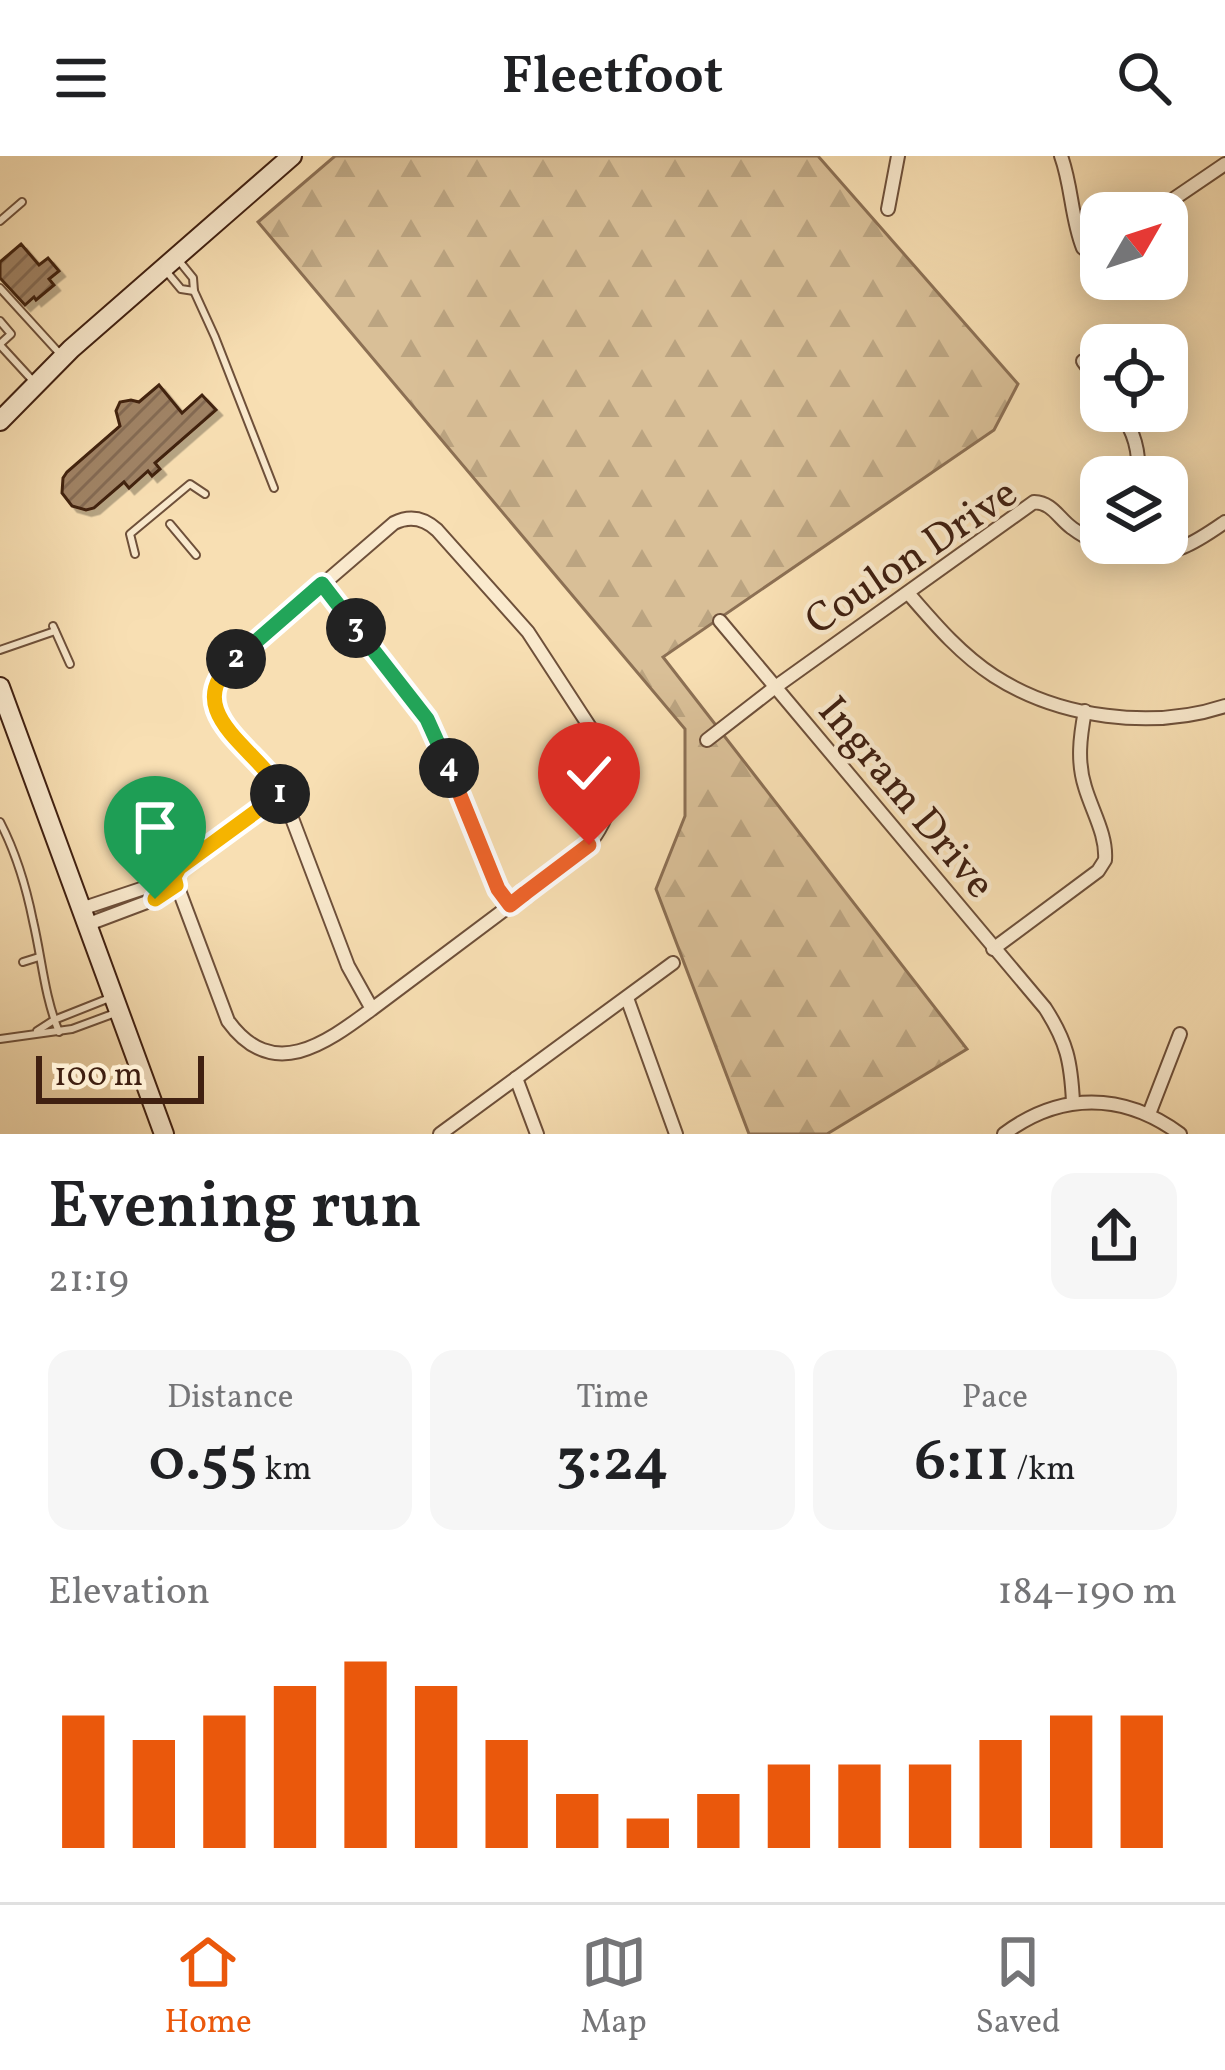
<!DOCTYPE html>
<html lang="en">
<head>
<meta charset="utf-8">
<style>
	:root { --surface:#fff; --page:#f6f6f6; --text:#202124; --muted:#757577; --line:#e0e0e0; --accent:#ea580c }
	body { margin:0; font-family:Vollkorn,serif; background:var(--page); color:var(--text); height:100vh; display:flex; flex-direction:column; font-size:45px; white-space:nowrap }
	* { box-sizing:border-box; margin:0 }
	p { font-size:39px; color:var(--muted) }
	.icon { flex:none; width:66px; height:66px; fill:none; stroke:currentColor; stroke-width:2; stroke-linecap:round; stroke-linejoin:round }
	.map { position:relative; height:978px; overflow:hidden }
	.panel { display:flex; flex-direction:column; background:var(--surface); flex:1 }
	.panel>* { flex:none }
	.needle { width:78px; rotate:51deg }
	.controls { position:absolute; left:1080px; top:36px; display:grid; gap:24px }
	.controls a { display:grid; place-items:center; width:108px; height:108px; border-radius:24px; background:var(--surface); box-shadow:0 6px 30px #0003; font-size:60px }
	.scale { position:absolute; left:36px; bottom:30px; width:168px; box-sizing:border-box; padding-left:12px; border:6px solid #402011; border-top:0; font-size:33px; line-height:42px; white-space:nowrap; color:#402011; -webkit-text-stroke:9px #faeace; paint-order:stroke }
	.pin { position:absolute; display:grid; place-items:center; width:102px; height:102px; color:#fff; margin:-123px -51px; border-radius:50% 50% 50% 0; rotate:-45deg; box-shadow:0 0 12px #0007 }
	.pin .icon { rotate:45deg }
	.km { position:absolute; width:60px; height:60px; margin:-30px; border-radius:50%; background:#222; color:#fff; font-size:33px; line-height:60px; text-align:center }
	.round { display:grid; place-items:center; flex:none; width:126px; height:126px; border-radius:24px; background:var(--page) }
	.summary { display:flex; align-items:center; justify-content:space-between; height:204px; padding:0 48px }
	h1 { font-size:66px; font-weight:600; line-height:90px }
	.metrics { display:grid; grid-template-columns:repeat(3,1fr); gap:18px; height:204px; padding:12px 48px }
	.metrics div { display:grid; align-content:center; border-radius:24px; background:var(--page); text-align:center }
	.metrics b { font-size:60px; font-weight:600 }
	.metrics small { font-size:33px; font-weight:400 }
	.metrics p { font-size:33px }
	.chart { height:336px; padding:24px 48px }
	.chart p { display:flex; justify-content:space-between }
	.chart svg { width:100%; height:216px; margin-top:12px; stroke:var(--accent); stroke-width:6 }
	header { display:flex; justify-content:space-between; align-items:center; height:156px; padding:0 48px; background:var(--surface); font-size:54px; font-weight:600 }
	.tab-bar { display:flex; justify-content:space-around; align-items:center; height:168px; border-top:3px solid var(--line); background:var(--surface); font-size:33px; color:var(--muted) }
	.tab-bar a { display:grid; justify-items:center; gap:6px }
	.tab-bar .active { color:var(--accent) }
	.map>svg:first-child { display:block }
</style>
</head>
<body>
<header><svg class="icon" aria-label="menu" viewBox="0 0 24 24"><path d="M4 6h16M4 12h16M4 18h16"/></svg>Fleetfoot<svg class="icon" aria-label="search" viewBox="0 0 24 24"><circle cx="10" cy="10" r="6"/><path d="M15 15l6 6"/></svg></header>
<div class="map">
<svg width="1225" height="978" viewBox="0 0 1225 978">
	<defs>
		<pattern id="forest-firs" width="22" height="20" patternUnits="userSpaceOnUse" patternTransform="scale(3)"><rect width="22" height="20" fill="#d9bf97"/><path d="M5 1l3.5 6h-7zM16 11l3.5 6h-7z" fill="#bba481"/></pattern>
		<pattern id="building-hatch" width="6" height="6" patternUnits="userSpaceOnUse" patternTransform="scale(3)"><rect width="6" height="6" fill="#a08365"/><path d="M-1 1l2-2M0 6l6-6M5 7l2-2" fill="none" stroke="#846b52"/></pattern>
		<filter id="shadow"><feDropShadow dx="5.5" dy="5.5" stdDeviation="0" flood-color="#0004"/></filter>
	</defs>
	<rect width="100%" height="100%" fill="#f8dfb3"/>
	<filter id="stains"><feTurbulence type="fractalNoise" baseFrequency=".00167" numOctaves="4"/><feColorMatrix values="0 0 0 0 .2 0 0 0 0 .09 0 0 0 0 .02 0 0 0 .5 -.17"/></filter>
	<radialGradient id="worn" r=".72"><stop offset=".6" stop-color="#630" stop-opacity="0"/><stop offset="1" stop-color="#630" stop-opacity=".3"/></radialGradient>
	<polygon fill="url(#forest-firs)" stroke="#8c7054" stroke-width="3" points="335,0 818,0 1018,228 994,274 663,501 967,893 827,978 749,978 656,733 685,660 685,573 258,66"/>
	<g fill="url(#building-hatch)" stroke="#402011" stroke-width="3" filter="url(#shadow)">
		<polygon points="21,88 39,109 48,102 59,115 49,123 54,129 36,144 34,141 25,149 0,122 0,106"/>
		<polygon points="159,229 182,257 202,239 216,254 155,307 160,313 152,320 148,315 129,332 124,326 94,352 86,354 72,350 62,337 63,322 67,316 120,270 116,255 120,246 131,244 139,246"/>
	</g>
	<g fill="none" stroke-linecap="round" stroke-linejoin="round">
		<g stroke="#6e503a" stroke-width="10">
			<g id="lane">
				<polyline points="0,65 22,46"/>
				<polyline points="166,115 181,133 194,135 193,122 180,106"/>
				<polyline points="0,132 61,199"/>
				<polyline points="194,135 215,181 274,332"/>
				<polyline points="0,165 11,178 0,188"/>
				<polyline points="0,189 34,226"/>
				<polyline points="170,368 196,399"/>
				<polyline points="135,398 130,378 190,328 205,338"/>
				<polyline points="53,470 70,508"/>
				<polyline points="0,494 55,475"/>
				<path d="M0,666C16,697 26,730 33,765C42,803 44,839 59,876"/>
				<polyline points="23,806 39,801"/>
				<polyline points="37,875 54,864 112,841"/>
				<polyline points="0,883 72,873 118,856"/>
			</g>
		</g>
		<g stroke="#6e503a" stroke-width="16">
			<g id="street">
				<path d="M1061,0C1072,30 1071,62 1083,92L1101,87"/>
				<polyline points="888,53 898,0"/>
				<polyline points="1153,57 1225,8"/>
				<polyline points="1083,205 1101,230"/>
				<path d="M1120,255C1134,276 1140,295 1138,321"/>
				<polyline points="322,428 433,573 494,725 510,749"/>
				<path d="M908,437C934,467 960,498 994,520C1059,562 1152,574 1225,550"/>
				<path d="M720,465L1045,852C1067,886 1071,906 1073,946"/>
				<path d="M707,584L774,532L1034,346C1053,347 1058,362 1072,372C1101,394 1149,405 1183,391C1198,385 1212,375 1225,366"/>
				<path d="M282,636L179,712L174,721L228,865C273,927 326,887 372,853L580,697C602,678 622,634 612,605L528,476L437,374C424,362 410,359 394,367L227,511L215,534L216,558L269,616L282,636L348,810L372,853"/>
				<polyline points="81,753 150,730 175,729 155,743 86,769"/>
				<path d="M993,793L1098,715L1105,704C1107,679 1092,655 1085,631C1077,606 1080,581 1085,555"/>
				<polyline points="627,842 676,978"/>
				<polyline points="516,922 537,978"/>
				<polyline points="1149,958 1180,878"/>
				<polyline points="440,978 673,807"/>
				<path d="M1004,978C1060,936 1123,936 1180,978"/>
			</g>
		</g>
		<g stroke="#402011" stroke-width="22">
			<g id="secondary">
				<polyline points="0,265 71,193 292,0"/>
				<polyline points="0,531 164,978"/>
			</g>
		</g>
		<use href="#lane" stroke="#faeace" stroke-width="6"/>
		<use href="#street" stroke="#faeace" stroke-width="12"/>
		<use href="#secondary" stroke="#faeace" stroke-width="18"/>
	</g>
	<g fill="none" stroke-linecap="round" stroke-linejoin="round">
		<g stroke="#fff" stroke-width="24">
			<polyline id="split-1" points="155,743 176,729 174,721 179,712 280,638"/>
		</g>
		<g stroke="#fff" stroke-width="24">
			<path id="split-2" d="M236,503C176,555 257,592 282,636L280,638"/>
		</g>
		<g stroke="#fff" stroke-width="24">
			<polyline id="split-3" points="236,503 322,428 356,472"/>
		</g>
		<g stroke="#fff" stroke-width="24">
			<polyline id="split-4" points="356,472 427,563 449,612"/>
		</g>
		<g stroke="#fff" stroke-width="24">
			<polyline id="split-5" points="449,612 498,733 510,749 524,738"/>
		</g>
		<g stroke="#fff" stroke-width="24">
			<polyline id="split-6" points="524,738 589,689"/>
		</g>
		<use href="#split-1" stroke="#f5b400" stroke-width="15"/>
		<use href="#split-2" stroke="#f5b400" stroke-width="15"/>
		<use href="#split-3" stroke="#22a559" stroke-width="15"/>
		<use href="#split-4" stroke="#22a559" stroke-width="15"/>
		<use href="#split-5" stroke="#f0652b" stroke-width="15"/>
		<use href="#split-6" stroke="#f0652b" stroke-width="15"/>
	</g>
	<g text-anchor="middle" stroke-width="9" stroke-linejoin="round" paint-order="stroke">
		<g font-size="42" fill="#402011" stroke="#faeace">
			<text transform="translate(910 399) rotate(-34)" y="15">Coulon Drive</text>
			<text transform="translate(908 640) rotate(50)" y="15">Ingram Drive</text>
		</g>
	</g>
	<rect width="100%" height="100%" filter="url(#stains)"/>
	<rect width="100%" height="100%" fill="url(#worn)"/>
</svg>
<div class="controls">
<a><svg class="needle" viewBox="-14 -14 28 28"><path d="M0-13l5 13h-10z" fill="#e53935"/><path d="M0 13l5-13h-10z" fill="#757577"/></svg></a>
<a><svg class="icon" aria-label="locate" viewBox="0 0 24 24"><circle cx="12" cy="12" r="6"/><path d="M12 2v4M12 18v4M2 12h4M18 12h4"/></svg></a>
<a><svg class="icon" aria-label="layers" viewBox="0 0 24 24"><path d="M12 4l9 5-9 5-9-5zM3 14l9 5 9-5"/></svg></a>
</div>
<div class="scale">100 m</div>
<div class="pin" style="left:155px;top:743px;background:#1e9e55"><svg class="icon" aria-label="arrive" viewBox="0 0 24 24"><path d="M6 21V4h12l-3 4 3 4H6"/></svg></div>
<div class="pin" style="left:589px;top:689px;background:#d93025"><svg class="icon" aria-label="check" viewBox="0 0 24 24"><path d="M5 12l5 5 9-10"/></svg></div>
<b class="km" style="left:280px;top:638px">1</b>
<b class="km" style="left:236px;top:503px">2</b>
<b class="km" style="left:356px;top:472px">3</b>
<b class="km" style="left:449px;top:612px">4</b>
</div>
<section class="panel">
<div class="summary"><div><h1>Evening run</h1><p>21:19</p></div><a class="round"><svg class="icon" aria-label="share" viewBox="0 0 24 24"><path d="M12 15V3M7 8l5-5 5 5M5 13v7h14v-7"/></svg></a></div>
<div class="metrics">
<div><p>Distance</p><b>0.55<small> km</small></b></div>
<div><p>Time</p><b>3:24</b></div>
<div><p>Pace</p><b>6:11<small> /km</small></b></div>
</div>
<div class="chart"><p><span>Elevation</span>184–190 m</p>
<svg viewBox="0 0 160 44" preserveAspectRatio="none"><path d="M5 44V17M15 44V22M25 44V17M35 44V11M45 44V6M55 44V11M65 44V22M75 44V33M85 44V38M95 44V33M105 44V27M115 44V27M125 44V27M135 44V22M145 44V17M155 44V17"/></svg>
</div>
</section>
<nav class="tab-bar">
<a class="active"><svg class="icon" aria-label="home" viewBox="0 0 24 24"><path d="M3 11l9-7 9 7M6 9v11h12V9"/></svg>Home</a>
<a><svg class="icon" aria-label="map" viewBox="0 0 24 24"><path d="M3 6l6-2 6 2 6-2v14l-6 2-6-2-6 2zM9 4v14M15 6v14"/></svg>Map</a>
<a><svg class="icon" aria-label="saved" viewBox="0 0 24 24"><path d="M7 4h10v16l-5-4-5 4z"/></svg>Saved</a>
</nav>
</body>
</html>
